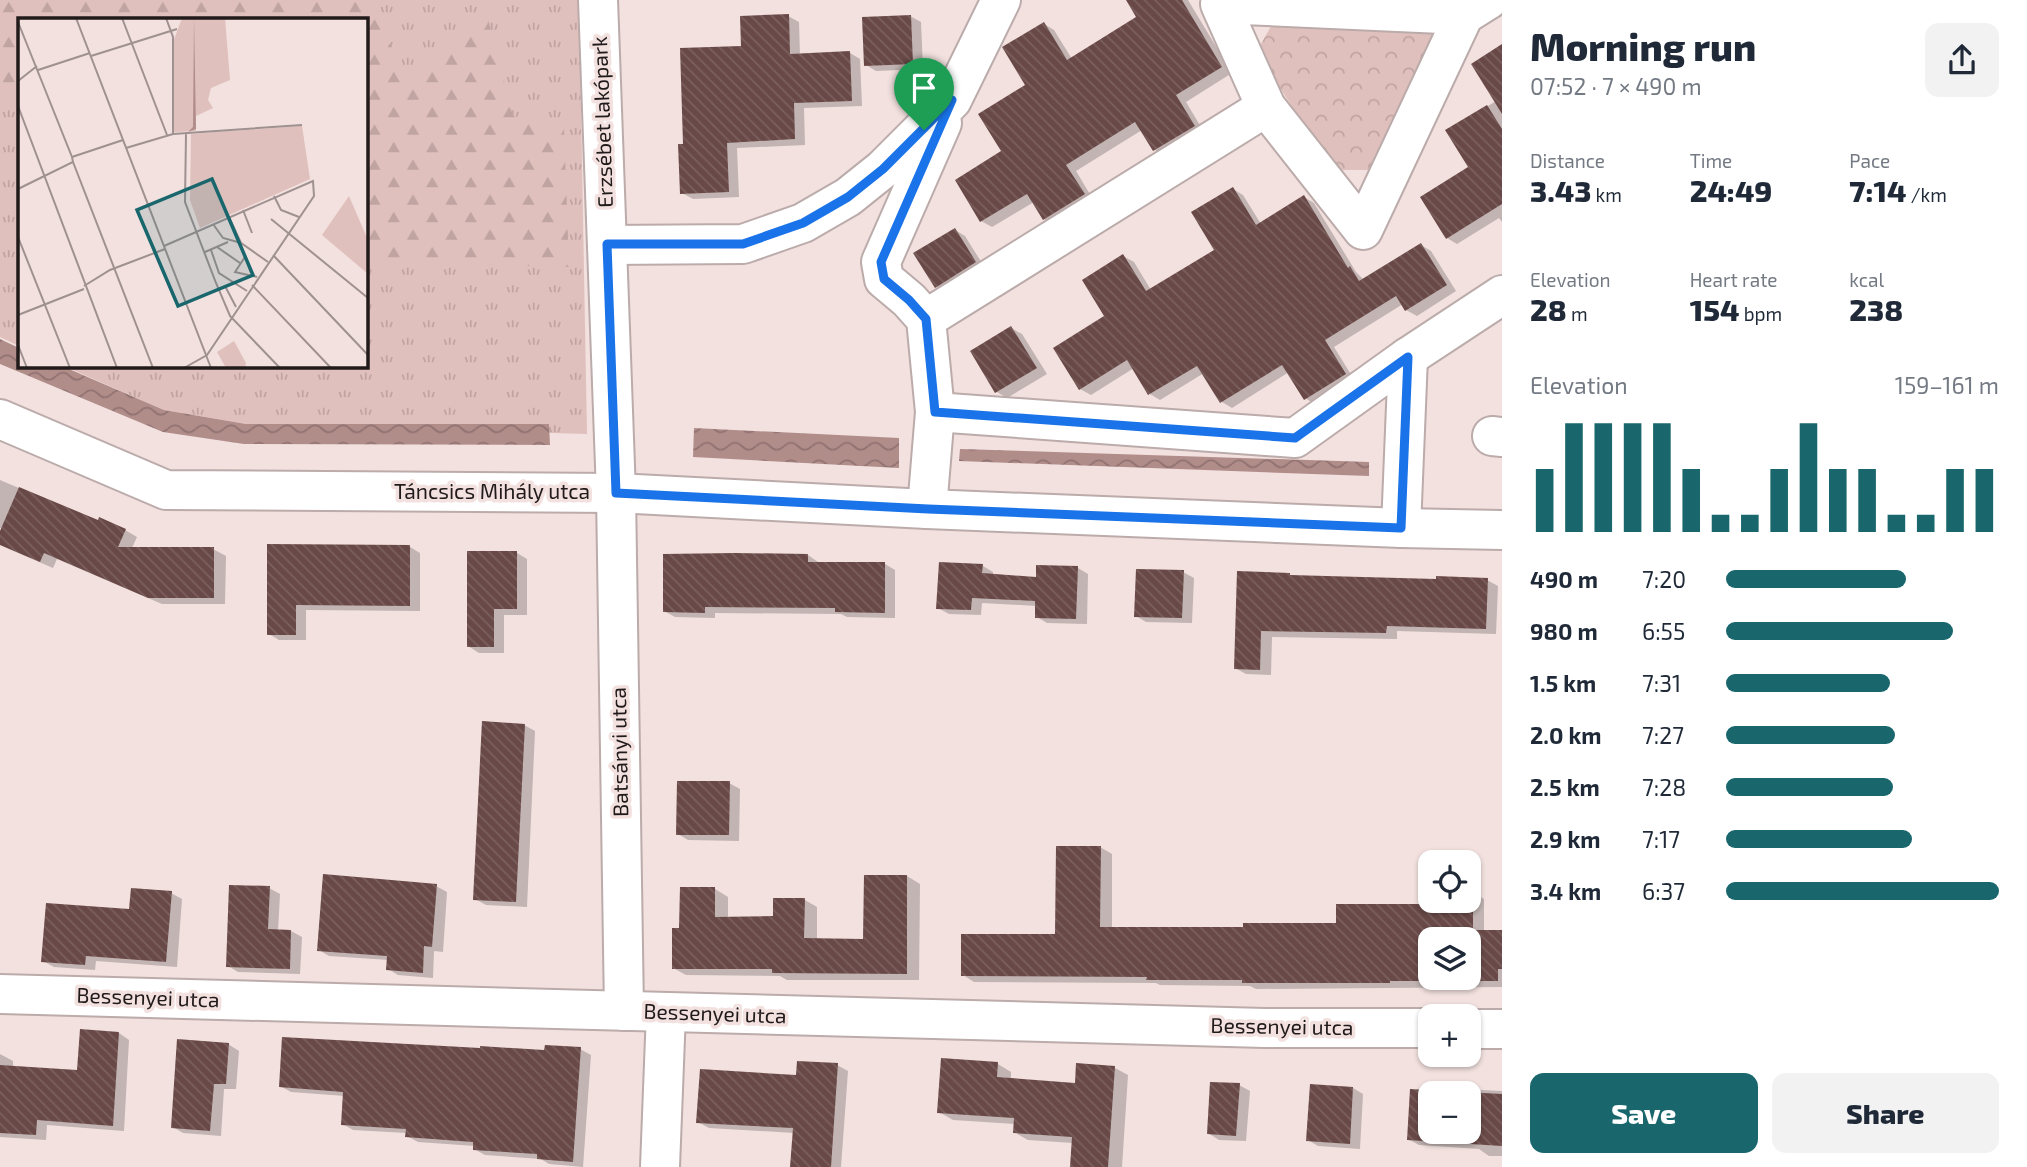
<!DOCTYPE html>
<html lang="en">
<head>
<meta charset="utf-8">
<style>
	:root { --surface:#fff; --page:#f2f2f3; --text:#1f2937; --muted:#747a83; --accent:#19676d }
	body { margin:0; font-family:"Exo 2",sans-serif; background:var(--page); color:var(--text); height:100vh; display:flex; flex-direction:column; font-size:26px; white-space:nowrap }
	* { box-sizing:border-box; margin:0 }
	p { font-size:23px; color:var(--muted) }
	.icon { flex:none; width:38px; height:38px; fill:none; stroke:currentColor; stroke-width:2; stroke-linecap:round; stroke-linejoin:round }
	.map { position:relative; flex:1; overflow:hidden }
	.side { display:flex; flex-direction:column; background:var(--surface); width:525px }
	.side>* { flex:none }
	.tools { position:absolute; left:1418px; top:850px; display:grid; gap:14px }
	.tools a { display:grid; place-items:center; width:63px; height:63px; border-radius:14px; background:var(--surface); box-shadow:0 2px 5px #0004; font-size:35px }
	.pin { position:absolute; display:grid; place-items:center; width:60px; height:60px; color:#fff; margin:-72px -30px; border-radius:50% 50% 50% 0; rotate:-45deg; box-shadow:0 0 7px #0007 }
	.pin .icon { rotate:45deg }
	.round { display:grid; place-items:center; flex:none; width:74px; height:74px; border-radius:14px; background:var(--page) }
	.overview { display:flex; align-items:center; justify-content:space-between; height:119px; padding:0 28px }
	h1 { font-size:38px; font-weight:800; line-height:52px }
	.stats { display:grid; grid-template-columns:repeat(3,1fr); gap:10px; height:119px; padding:7px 28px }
	.stats div { display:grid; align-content:center }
	.stats b { font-size:30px; font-weight:800 }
	.stats small { font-size:19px; font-weight:400 }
	.stats p { font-size:19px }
	.chart { height:196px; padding:14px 28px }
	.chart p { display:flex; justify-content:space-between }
	.chart svg { width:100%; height:126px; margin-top:7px; stroke:var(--accent); stroke-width:6 }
	.button { display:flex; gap:14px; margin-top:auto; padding:14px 28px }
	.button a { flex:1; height:80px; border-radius:14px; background:var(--accent); color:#fff; font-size:28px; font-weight:800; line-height:80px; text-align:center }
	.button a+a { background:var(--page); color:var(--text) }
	ul { padding:0 28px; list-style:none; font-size:23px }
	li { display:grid; grid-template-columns:112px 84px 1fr; align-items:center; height:52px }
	li i { height:18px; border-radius:9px; background:var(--accent) }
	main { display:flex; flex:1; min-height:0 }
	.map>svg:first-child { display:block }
</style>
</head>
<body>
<main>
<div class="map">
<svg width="1502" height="1167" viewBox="0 0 1502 1167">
	<defs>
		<pattern id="grass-tufts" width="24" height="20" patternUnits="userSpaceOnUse" patternTransform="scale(1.75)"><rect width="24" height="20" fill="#e0c0bd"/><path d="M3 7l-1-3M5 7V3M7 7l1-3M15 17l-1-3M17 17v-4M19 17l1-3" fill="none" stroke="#c0a4a2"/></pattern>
		<pattern id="forest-firs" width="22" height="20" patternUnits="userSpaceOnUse" patternTransform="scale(1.75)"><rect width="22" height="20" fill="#e0c0bd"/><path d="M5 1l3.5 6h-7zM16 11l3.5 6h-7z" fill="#c0a4a2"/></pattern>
		<pattern id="park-crowns" width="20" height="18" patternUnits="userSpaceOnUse" patternTransform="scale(1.75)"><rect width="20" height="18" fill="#e0c0bd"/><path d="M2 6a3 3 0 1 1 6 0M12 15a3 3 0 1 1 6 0" fill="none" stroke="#c0a4a2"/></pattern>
		<pattern id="water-waves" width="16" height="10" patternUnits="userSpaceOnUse" patternTransform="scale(1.75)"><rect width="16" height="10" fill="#b18d8a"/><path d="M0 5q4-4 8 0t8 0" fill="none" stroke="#907270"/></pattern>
		<pattern id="building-back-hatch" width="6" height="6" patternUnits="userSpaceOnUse" patternTransform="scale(1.75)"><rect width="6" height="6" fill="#694947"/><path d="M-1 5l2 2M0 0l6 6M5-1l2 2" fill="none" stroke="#7a605e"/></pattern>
	</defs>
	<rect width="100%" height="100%" fill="#f2e1df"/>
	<polygon fill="url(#grass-tufts)" points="0,0 579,0 587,434 246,424 164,410 64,366 366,366 366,19 19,19 19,346 0,337"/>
	<polygon fill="url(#forest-firs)" points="0,0 372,0 405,79 488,19 513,116 564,125 569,267 366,262 366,19 19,19 19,98 0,94"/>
	<polygon fill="url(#park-crowns)" points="1278,14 1438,26 1373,170 1332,170 1257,51"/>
	<g fill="url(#water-waves)">
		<polygon points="0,339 19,348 19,366 62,366 164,410 246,424 549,424 550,445 244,444 163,432 0,364"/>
		<polygon points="694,428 899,438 899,468 693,457"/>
		<polygon points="960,449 1369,462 1369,476 959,461"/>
	</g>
	<g fill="#0003" fill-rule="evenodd">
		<polygon points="1128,0 1188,0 1232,73 1186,102 1204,132 1165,156 1155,150 1142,130 1076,171 1094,201 1055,225 1044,219 1034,202 992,227 981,221 1027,85 1044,24 1054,30 1072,59 1138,17"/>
		<polygon points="788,16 799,22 800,55 850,53 860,59 862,106 804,108 805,145 737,148 739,197 693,199 682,193 685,146 743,47"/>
		<polygon points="910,16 921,22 923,69 876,71 866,65"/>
		<polygon points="1502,46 1502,222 1499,218 1457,244 1447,238 1470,168 1448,131 1496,101"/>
		<polygon points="1233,189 1243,195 1261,224 1304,197 1314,203 1356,272 1364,280 1421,245 1431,251 1456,291 1417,316 1406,310 1403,304 1334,347 1355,381 1316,405 1305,398 1289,372 1232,408 1222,402 1204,373 1160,400 1150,394 1134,368 1091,395 1080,389 1107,316 1123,256 1134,262 1151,290 1217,251"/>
		<polygon points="955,230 965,236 985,268 946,293 936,287"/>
		<polygon points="1011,328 1022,334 1047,374 1007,398 997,392 972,352"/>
		<polygon points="0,480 99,522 125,530 137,537 132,548 213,549 226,556 225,604 162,604 57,559 53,568 9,549 0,544 0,536 3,529 0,528"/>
		<polygon points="269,546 410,547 420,553 420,611 306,610 306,640 279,640 269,634"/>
		<polygon points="517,553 527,559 527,615 504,615 504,653 479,653 468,646"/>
		<polygon points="808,555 818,562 818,564 885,564 895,570 895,618 847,617 841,614 715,613 715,618 675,617 664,611"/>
		<polygon points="983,566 993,572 993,576 1038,579 1078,568 1088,574 1087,624 1047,623 1037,617 1037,606 982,603 981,615 949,614 938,608"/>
		<polygon points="1183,572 1194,578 1192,623 1146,622 1136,616"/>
		<polygon points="1290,575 1293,577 1437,581 1487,580 1498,586 1496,634 1397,631 1397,639 1272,637 1271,675 1246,674 1235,668"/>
		<polygon points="524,725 535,731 527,907 486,905 475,899"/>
		<polygon points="729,783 740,789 739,841 688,840 678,834"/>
		<path d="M1100,847L1112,854V929H1244L1338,925L1468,901V892H1473L1484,899V932L1502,931V987L1256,989L1250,986L1160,985L1156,983L974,982L963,975L1057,936ZM1430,940H1468V978H1430Z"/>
		<polygon points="907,876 920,884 919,980 787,980 780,976 686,975 673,968 681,929 715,889 728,897 728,918 775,918 805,900 817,907 817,940 865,940"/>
		<polygon points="436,886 447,892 443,952 434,951 433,978 398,975 388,969 389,960 329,956 319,950"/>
		<polygon points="269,888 280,894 278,931 291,931 302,937 300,974 238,972 228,966"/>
		<polygon points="171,893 182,899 177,967 96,961 95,970 54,967 43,961 131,911"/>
		<polygon points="119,1033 129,1040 124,1131 47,1125 46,1140 0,1137 0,1054 13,1061 13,1068 79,1072"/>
		<polygon points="228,1044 239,1051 236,1089 224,1089 221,1136 183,1133 173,1127"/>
		<polygon points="580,1049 591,1055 583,1167 549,1164 541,1159 485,1155 474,1149 475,1146 418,1142 407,1136 407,1133 353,1130 343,1124 345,1096 291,1092 280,1086"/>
		<polygon points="998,1064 1011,1072 1011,1080 1077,1085 1115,1068 1128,1075 1122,1167 1071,1167 1073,1143 1028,1140 1014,1132 1015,1124 953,1120 939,1112"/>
		<polygon points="837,1065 848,1071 841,1167 792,1167 794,1133 709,1128 698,1122 798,1077"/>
		<polygon points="1239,1085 1250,1091 1246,1141 1219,1140 1208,1133"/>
		<polygon points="1353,1088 1363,1094 1360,1149 1318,1146 1308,1140"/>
		<polygon points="1481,1090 1502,1091 1502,1156 1489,1156 1479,1149 1419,1145 1408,1139 1430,1094 1430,1132 1468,1132"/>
	</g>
	<g fill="url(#building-back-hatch)" fill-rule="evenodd">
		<polygon points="1126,0 1182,0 1222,67 1176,95 1195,126 1153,151 1135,122 1066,165 1085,194 1043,220 1027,194 980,222 955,180 1001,151 978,114 1025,85 1002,47 1044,22 1067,60 1136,17"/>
		<polygon points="789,14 790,54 850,51 852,101 794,103 795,139 727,143 729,192 680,194 678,144 683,144 680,48 741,46 740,16"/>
		<polygon points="911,15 913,64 864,66 862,17"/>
		<polygon points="1502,44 1502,114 1471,64"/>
		<polygon points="1487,105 1502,129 1502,204 1446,239 1420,197 1468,167 1445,130"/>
		<polygon points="1233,187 1256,225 1304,195 1348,268 1350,266 1359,281 1421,243 1447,285 1405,311 1396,296 1325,340 1346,374 1304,400 1282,365 1220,403 1197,366 1148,395 1127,360 1079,390 1053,348 1104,316 1082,280 1123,254 1146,291 1214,250 1191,212"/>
		<polygon points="955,228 976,262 935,288 913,253"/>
		<polygon points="1011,326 1037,368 995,393 970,351"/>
		<polygon points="19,487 98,520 99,517 126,529 118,547 214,547 214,598 148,598 44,553 40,562 0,545 0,531"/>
		<polygon points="267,544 410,545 410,606 296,605 296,635 267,635"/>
		<polygon points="467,551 517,551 517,609 494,609 494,647 467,647"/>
		<polygon points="735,553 808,554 808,562 885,562 885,613 835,612 835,608 705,607 705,613 663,612 663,554"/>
		<polygon points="939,562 983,564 982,573 1036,577 1036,565 1078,566 1076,619 1035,618 1035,601 972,598 971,610 936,609"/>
		<polygon points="1136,569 1184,570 1182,618 1134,617"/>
		<polygon points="1237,571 1290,573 1290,575 1436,579 1436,576 1488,578 1486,629 1387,626 1386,633 1261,631 1260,670 1234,669"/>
		<polygon points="482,721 525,724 516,902 473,900"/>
		<polygon points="677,781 730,781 729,835 676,835"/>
		<path d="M1056,846H1101L1100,927H1243V923H1336V904H1439V901H1473V930H1502V969H1498V981H1390V983H1242V980H1146L1147,977L961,976V934H1055ZM1430,940H1468V978H1430Z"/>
		<polygon points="323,874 437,884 432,947 424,946 423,973 386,970 387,956 317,951"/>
		<polygon points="864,875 907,875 907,974 772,973 772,969 672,969 672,928 679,928 680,887 715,887 715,917 773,916 773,898 805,898 804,938 863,939"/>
		<polygon points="229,885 270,886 268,929 291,930 290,969 226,967"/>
		<polygon points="131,888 172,891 166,962 86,956 85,965 41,962 46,903 129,909"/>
		<polygon points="80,1029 119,1032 113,1126 37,1120 36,1135 0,1133 0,1065 77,1070"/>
		<polygon points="282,1037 480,1048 480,1046 544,1050 545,1045 581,1047 573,1162 537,1159 537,1154 473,1150 473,1142 405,1137 406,1129 341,1125 343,1092 279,1087"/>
		<polygon points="177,1039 229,1043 226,1084 214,1084 210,1131 171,1128"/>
		<polygon points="941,1058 998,1062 997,1077 1075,1083 1076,1063 1115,1066 1108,1167 1070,1167 1072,1137 1013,1133 1014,1118 937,1113"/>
		<polygon points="797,1061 838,1063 831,1167 790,1167 793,1128 696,1123 700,1069 796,1075"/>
		<polygon points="1210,1082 1240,1083 1236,1136 1207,1134"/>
		<polygon points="1310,1084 1353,1087 1350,1144 1306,1141"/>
		<path d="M1410,1089L1502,1094V1146L1407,1140ZM1430,1094H1468V1132H1430Z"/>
	</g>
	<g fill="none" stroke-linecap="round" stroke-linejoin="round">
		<g stroke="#bbabaa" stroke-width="42">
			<g id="minor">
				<polyline points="598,0 616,493 624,1011"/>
				<polyline points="1464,15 1220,4 1266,107 1363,230 1464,15 1488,0"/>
				<polyline points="607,245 743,244 803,223 848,197 883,169 952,100 1001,0"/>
				<polyline points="926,319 1266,107"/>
				<polyline points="935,412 1295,438 1408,357 1502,295"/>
				<polyline points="0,419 166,490 616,493 927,509 1401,528 1502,530"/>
				<polyline points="1492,436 1502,437"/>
				<polyline points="927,509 935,412 926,319 909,300 884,279 881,262 942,123"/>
				<polyline points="1401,528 1408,357"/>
				<polyline points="0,994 1265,1028 1430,1028"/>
				<polyline points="1468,1029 1502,1029"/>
				<polyline points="660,1167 666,1012"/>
			</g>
		</g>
		<use href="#minor" stroke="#fff" stroke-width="38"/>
	</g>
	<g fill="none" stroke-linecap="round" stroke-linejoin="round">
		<g stroke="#fff" stroke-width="14">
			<polygon id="route" points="952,100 881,262 884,279 909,300 926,319 935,412 1295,438 1408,357 1401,528 928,509 616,493 607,244 743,244 803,223 848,197 883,169"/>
		</g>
		<use href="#route" stroke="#1a73e8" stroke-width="9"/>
	</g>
	<g text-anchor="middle" stroke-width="7" stroke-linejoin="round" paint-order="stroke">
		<g font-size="21" fill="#201a1a" stroke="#f2e1df">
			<text transform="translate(603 122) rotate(-92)" y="7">Erzsébet lakópark</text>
			<text x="492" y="499">Táncsics Mihály utca</text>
			<text transform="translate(620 752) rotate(-91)" y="7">Batsányi utca</text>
			<text transform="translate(148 998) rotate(2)" y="7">Bessenyei utca</text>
			<text transform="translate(715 1014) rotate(2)" y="7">Bessenyei utca</text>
			<text transform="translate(1282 1027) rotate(1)" y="7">Bessenyei utca</text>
		</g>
	</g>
	<g transform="translate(18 18)">
		<rect width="350" height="350" fill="#f2e1df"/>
		<path d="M284,108L292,161L182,210L172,182L173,116ZM331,178L350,222V256L304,217Z" fill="#e0c0bd"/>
		<path d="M283,108L286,122L277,125L278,147L266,150L263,132L258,133L257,143L248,145L250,177L244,175L228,113ZM211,113L196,119V131L176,125L181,116ZM185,148L209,151L214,174L201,188L206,192L202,200L193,204L181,175L190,170Z" fill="#e0c0bd"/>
		<path d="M164,0H207L212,62L193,70L190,82L195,90L178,98V113L156,114L154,27Z" fill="#e0c0bd"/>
		<path d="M216,323L228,345L227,350H208L199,334Z" fill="#e0c0bd"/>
		<path d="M176,0L178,111L170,114L175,109Z" fill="#b18d8a"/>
		<path fill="none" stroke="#9e9190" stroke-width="2" d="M58,0L193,350M104,0L149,117M148,0L155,19V116M0,4L54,139M73,38L159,11M20,52L72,35M0,63L19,48M0,88L99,350M168,116L167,184L198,265L212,298L262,350M108,130L155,116L284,107M55,144L135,350M0,171L55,144L54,139L105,122M256,178L263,192L281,199M225,192L234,215M211,199L223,225M253,201L350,280M195,206L205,220L223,225L250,244M0,219L52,350M146,228L295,163L296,178L189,337L166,350M199,229L222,245M193,232L201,255L229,273M187,234L210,224M255,237L350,337M233,255L227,239L217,254L239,259M234,267L313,350M66,268L92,252L147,231M207,268L218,289M0,297L66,271M0,327L9,350"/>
		<path fill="#19676d" fill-opacity="0.15" stroke="#19676d" stroke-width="3.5" d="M194,161L235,257L160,288L119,192Z"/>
		<rect width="350" height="350" fill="none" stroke="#201a1a" stroke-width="3.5"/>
	</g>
</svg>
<div class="tools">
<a><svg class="icon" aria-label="locate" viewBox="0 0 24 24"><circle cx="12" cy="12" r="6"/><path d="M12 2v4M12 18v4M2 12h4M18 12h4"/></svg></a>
<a><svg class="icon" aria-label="layers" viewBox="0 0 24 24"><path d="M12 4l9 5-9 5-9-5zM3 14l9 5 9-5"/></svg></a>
<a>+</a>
<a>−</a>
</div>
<div class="pin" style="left:924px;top:130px;background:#1e9e55"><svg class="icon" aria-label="arrive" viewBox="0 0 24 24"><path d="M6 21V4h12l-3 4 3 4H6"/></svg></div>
</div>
<section class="side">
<div class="overview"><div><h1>Morning run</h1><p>07:52 · 7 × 490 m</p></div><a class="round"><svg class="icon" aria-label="share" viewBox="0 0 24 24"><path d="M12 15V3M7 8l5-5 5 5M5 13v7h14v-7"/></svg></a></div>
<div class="stats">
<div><p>Distance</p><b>3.43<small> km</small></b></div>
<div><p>Time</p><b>24:49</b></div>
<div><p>Pace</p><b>7:14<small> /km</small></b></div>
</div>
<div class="stats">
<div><p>Elevation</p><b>28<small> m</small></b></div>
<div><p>Heart rate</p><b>154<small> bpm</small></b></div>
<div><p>kcal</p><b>238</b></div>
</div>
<div class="chart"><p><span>Elevation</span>159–161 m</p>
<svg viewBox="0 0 160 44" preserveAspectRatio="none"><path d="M5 44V22M15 44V6M25 44V6M35 44V6M45 44V6M55 44V22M65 44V38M75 44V38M85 44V22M95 44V6M105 44V22M115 44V22M125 44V38M135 44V38M145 44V22M155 44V22"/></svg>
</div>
<ul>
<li><b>490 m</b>7:20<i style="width:66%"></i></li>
<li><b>980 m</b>6:55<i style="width:83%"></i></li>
<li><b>1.5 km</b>7:31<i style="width:60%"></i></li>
<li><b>2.0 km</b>7:27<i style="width:62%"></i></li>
<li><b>2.5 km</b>7:28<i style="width:61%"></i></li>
<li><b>2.9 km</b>7:17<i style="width:68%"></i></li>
<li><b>3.4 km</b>6:37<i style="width:100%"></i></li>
</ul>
<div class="button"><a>Save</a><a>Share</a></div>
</section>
</main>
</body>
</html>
